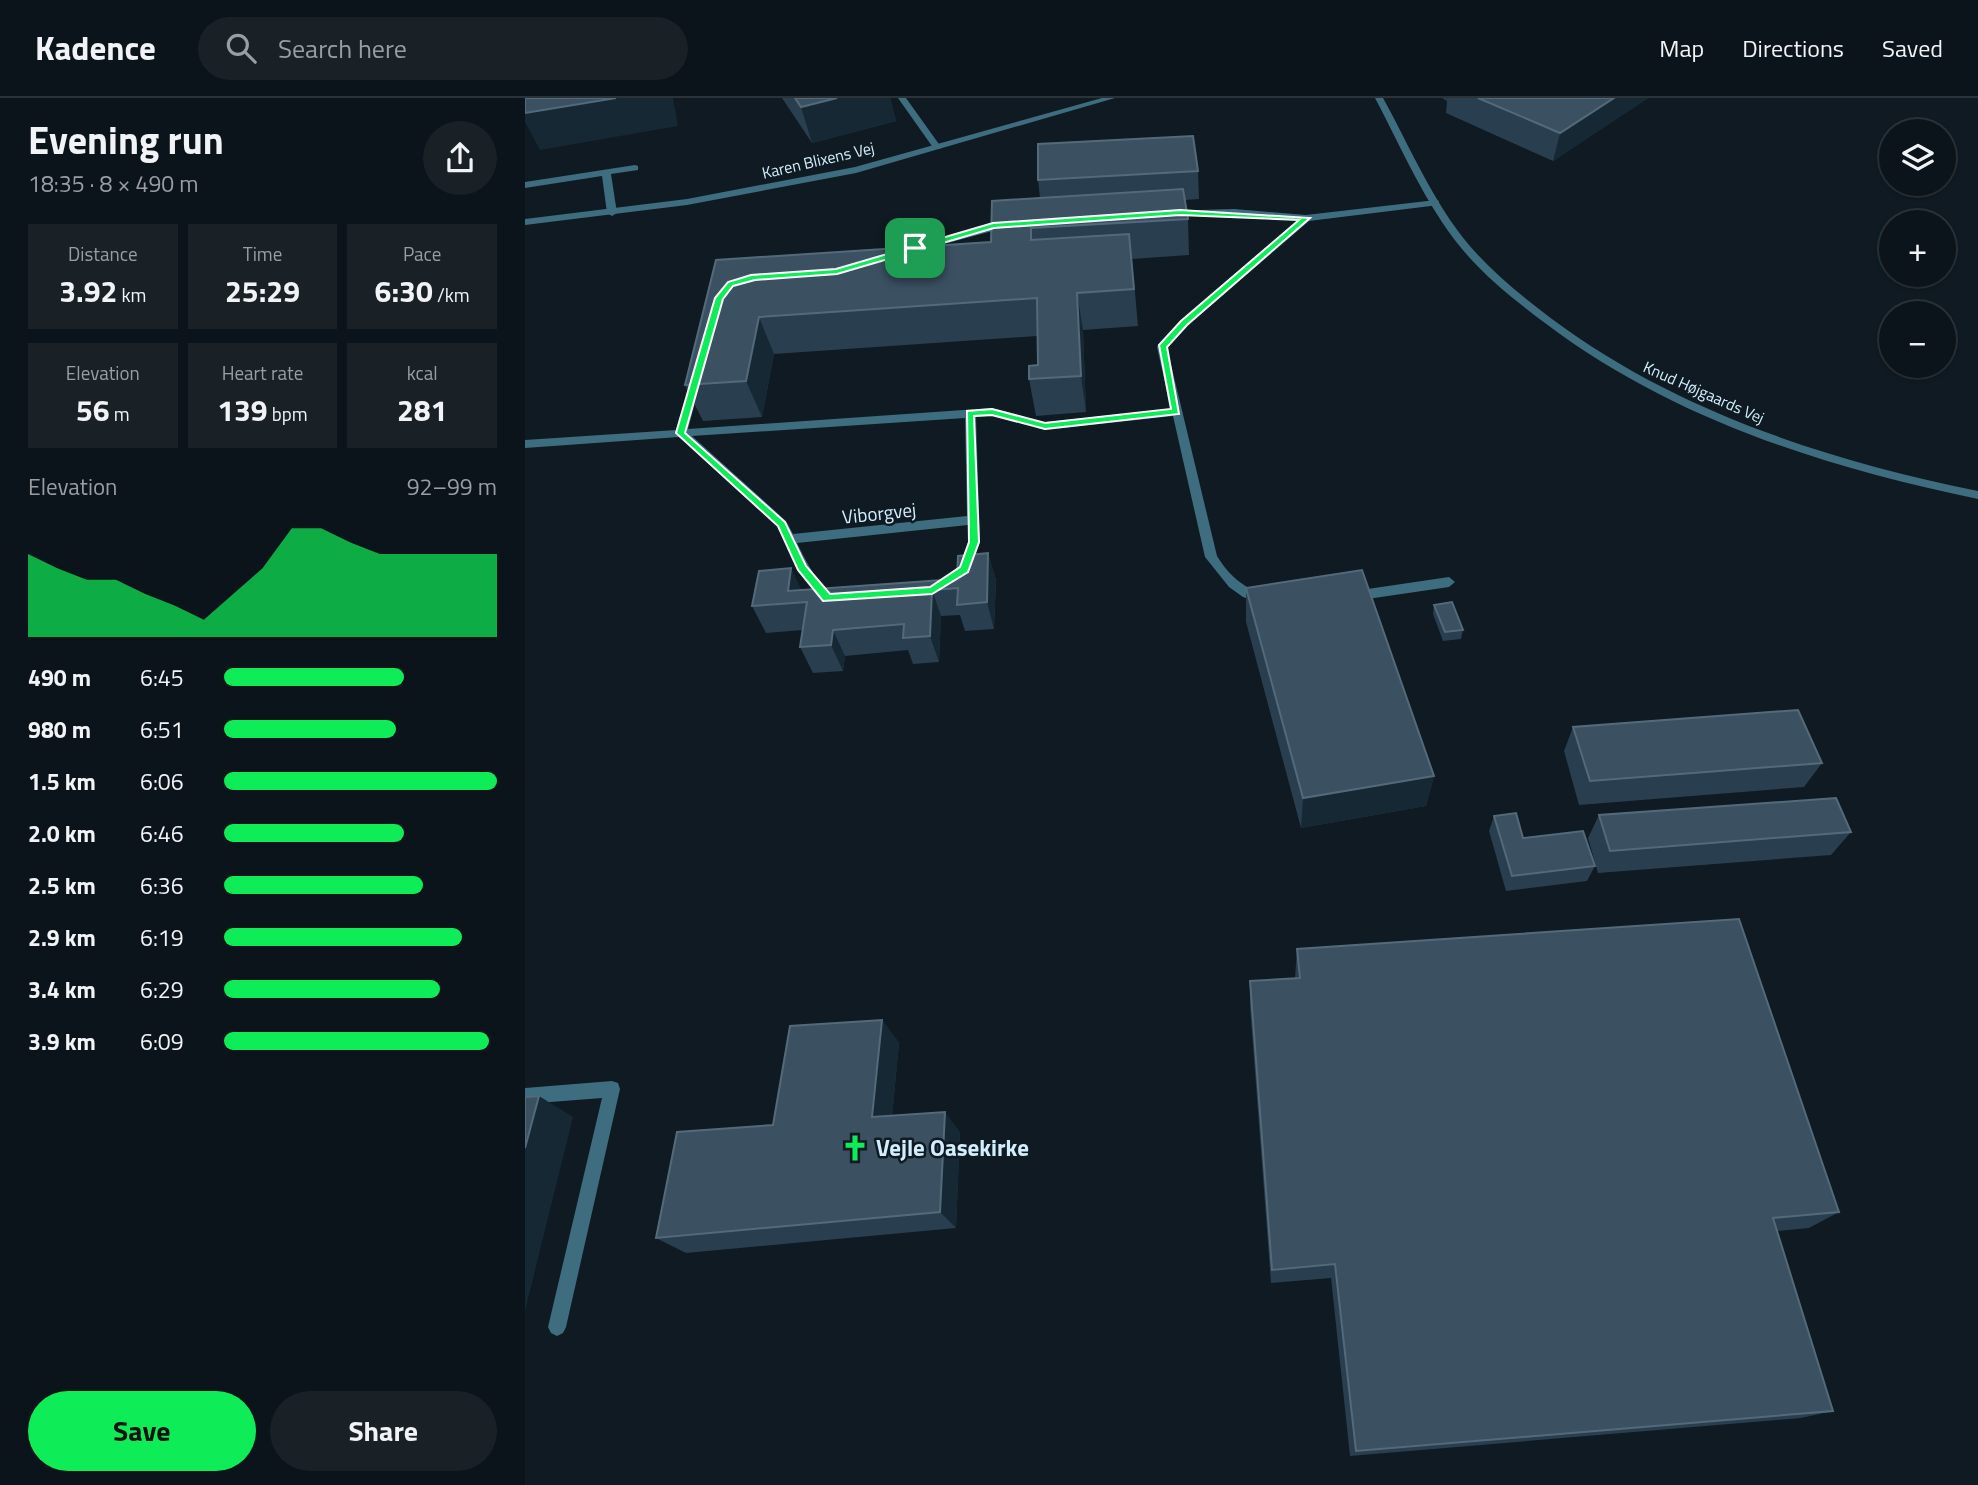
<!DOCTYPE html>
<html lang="en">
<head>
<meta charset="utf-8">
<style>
	:root { --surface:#0b141a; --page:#192127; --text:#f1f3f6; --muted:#9a9ea2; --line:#2b3339; --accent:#0eed57 }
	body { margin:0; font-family:"Titillium Web",sans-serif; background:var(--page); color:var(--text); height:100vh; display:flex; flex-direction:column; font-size:26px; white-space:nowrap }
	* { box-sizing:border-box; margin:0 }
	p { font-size:23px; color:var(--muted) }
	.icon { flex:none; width:38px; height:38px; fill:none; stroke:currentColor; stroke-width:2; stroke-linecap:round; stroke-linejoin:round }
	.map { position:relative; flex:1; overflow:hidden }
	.sheet { display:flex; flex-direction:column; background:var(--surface); width:525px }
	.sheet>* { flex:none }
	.fabs { position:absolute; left:1354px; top:21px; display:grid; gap:14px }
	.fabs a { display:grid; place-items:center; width:77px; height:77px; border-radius:50%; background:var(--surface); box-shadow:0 2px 5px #0004,0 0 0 2px var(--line); font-size:35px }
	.pin { position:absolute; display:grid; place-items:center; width:60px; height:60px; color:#fff; margin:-30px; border-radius:14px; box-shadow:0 4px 10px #0006 }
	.round { display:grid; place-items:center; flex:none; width:74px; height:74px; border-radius:37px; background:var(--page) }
	.summary { display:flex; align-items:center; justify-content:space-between; height:119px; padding:0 28px }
	h1 { font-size:38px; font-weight:700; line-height:52px }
	.figures { display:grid; grid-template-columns:repeat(3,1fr); gap:10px; height:119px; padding:7px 28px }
	.figures div { display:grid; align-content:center; border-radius:0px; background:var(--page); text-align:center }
	.figures b { font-size:30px; font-weight:700 }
	.figures small { font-size:19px; font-weight:400 }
	.figures p { font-size:19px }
	.chart { height:196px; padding:14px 28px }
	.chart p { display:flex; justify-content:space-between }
	.chart svg { width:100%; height:126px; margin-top:7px; fill:var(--accent); opacity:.7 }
	.cta { display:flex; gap:14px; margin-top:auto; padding:14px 28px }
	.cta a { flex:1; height:80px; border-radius:42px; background:var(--accent); color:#111; font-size:28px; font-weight:700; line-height:80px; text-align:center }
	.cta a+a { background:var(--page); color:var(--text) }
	ul { padding:0 28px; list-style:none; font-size:23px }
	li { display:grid; grid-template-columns:112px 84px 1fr; align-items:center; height:52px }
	li i { height:18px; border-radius:9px; background:var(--accent) }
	header { display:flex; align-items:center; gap:42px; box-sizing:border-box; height:98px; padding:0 35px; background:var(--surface); border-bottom:2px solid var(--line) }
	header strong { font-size:33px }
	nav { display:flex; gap:38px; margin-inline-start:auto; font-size:24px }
	.search { width:490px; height:63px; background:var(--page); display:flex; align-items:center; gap:18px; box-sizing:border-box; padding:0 24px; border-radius:38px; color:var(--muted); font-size:26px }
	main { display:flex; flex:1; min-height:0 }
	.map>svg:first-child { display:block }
</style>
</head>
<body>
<header>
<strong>Kadence</strong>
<div class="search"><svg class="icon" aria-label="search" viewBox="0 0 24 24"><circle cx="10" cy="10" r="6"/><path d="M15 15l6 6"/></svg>Search here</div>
<nav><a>Map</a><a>Directions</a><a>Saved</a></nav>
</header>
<main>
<section class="sheet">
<div class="summary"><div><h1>Evening run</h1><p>18:35 · 8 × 490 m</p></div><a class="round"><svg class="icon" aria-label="share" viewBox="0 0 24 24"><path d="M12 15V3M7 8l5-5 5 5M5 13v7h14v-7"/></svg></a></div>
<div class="figures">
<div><p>Distance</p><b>3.92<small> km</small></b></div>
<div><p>Time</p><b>25:29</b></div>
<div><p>Pace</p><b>6:30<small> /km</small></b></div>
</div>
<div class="figures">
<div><p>Elevation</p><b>56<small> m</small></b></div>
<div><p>Heart rate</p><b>139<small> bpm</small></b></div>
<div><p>kcal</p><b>281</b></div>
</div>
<div class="chart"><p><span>Elevation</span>92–99 m</p>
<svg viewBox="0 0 160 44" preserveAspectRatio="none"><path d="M0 44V15L10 20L20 24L30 24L40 29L50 33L60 38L70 29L80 20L90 6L100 6L110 11L120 15L130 15L140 15L150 15L160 15V44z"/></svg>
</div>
<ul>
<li><b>490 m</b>6:45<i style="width:66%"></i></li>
<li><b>980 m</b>6:51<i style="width:63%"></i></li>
<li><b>1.5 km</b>6:06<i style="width:100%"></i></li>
<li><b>2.0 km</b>6:46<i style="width:66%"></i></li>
<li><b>2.5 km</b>6:36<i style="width:73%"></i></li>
<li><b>2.9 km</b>6:19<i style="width:87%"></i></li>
<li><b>3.4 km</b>6:29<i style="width:79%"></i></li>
<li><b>3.9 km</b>6:09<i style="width:97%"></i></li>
</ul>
<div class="cta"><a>Save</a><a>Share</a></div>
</section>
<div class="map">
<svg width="1453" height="1387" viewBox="0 0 1453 1387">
	<rect width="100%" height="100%" fill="#0f1a22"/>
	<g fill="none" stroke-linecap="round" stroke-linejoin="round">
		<g fill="#3d6d7e" fill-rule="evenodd">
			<polygon points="373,0 381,0 416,49 415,51 409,51"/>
			<polygon points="110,67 113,68 113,72 86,76 92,115 87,118 82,115 77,78 0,90 0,84"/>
			<path d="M911,102L914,103V107L784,123L663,227L642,250L692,458C705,479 720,491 743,498L745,501L739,506L718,499L704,489L680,459L648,318L520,332L467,318L451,319L455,444L444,474L414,493L410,495L404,490L435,468L443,444V427L272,445C279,459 295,493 311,497L313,500L311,503H298L273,472L252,428L154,339L0,350V342L151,332L166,282L171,279L176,282L163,331L467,310L520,324L646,311L632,249L633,247L655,223L773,122L709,117L643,118L640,117V113L709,111L781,117ZM440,320L442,418L268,436L261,423L167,338Z"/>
			<polygon points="483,123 486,124 486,128 378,157 373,154"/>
			<polygon points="924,479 930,484 924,489 829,503 823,498 829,493"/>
			<polygon points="87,983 93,985 95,991 41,1229 38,1235 32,1238 26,1235 23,1229 77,1000 0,1006 0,990"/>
		</g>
		<g fill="#3d6d7e" fill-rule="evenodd">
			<polygon points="577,0 590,0 331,75 162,107 0,127 0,121 162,101 330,69"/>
			<path d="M850,0H858C885,49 908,104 944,147C968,175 998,199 1027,221C1152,314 1302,362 1453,393V401C1299,369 1147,321 1020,225C991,203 961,180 937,151C900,106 877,51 850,0Z"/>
		</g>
	</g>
	<g fill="#293e4f">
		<polygon points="257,0 365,0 371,23 287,45"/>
		<polygon points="917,0 1123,0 1028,63 921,15 922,3"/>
		<polygon points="673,73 674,101 660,102 663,121 664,157 607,161 613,228 558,232 561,314 511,318 504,281 513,267 512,238 249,256 237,319 178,323 160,287 191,162 466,144 515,100 513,82"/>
		<polygon points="463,455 471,482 469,531 440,533 435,517 416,518 414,564 388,566 383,552 320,558 318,573 288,575 275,549 278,532 241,535 227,508 432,481"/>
		<polygon points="721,490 909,678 901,708 776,730 721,524"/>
		<polygon points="909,507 938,532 936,541 918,543 908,516"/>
		<polygon points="1048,629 1297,665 1279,689 1054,707 1039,653"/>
		<polygon points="1074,717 1326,734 1306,757 1073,775 1063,740"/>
		<polygon points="969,718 998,740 1070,768 1062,783 981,793 964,733"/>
		<polygon points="772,851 1314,1114 1284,1130 1252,1133 1308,1313 1276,1320 825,1358 806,1180 746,1185 725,908 725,883 770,880"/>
		<polygon points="357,922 374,945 367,1018 435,1034 431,1130 161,1155 131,1140"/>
	</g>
	<g fill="#172835">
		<polygon points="91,0 148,0 153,28 15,52 0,24 0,15"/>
		<polygon points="312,0 365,0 371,23 287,45 276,9"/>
		<polygon points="1089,0 1123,0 1028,63 1035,35"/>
		<polygon points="552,195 558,232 561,314 556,278"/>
		<polygon points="234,219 249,256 237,319 221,283"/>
		<polygon points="463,455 471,482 469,531 462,504"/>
		<polygon points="266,470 279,497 263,493"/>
		<polygon points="407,492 416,518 414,564 405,538"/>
		<polygon points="308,532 320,558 318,573 306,547"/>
		<polygon points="909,678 901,708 776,730 778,700"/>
		<polygon points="357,922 374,945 365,1039 347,1019"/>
		<polygon points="14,998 48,1019 0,1213 0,1050"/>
		<polygon points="420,1014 435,1034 431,1130 415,1114"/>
	</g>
	<g fill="#3b5162" stroke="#536a7a" stroke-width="2">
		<polygon points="0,0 91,0 0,15"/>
		<polygon points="270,0 312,0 276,9"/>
		<polygon points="953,0 1089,0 1035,35"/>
		<polygon points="668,38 673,73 513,82 513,46"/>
		<polygon points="658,91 663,121 506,130 506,142 604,136 609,191 552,195 556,278 504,281 504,268 513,267 512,200 234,219 221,283 160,287 191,162 466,144 467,103"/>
		<polygon points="463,455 462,504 432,507 433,490 407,492 405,538 378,540 379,526 308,532 306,547 275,549 282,504 227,508 234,473 266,470 263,493 432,481 433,458"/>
		<polygon points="837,472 909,678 778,700 721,490"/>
		<polygon points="927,504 938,532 920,534 909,507"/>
		<polygon points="1273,612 1297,665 1065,683 1048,629"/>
		<polygon points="1311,700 1326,734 1085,753 1074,717"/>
		<polygon points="991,715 998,740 1058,733 1070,768 987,778 969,718"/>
		<polygon points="1214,821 1314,1114 1248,1120 1308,1313 831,1353 810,1166 747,1172 725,883 775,880 772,851"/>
		<polygon points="357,922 347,1019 420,1014 415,1114 131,1140 152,1034 248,1027 265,928"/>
		<polygon points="14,998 0,1050 0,999"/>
	</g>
	<path fill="#0eed57" stroke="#fff" stroke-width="2" fill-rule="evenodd" d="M655,112L785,120L662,227L642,249L654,316L520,331L467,317L449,318L454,444L443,474L407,496L298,503L273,472L253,428L151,335L190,200L203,184L226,177L311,171L468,125ZM655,117L774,122L656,223L634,247L646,311L520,325L467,311L442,313L444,444L435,469L405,489L305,496L281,468L260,424L160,335L198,201L208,188L230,182L312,176L469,130Z"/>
	<defs>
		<g id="church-bare" transform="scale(2.1)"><path d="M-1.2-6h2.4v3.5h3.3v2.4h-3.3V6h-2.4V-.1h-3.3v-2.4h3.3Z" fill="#0eed57" stroke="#0f1a22" stroke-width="2.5" paint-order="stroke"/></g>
	</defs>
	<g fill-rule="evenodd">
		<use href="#church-bare" x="330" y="1050"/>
	</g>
	<g text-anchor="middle" stroke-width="5" stroke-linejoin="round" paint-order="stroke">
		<g font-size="16" fill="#d2eefc" stroke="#0f1a22">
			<text transform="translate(293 62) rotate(-13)" y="6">Karen Blixens Vej</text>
			<text transform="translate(1179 294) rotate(24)" y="6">Knud Højgaards Vej</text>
		</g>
		<g font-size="19" fill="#d2eefc" stroke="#0f1a22">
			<text transform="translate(354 415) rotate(-6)" y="7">Viborgvej</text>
		</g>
		<g font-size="23" font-weight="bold" fill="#d2eefc" stroke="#0f1a22" text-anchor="start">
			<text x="351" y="1058">Vejle Oasekirke</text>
		</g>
	</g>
</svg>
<div class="fabs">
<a><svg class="icon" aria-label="layers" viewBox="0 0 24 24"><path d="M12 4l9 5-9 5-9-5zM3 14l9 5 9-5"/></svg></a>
<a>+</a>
<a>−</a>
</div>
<div class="pin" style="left:390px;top:150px;background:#1e9e55"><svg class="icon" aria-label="arrive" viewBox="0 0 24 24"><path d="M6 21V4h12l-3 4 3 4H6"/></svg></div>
</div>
</main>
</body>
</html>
